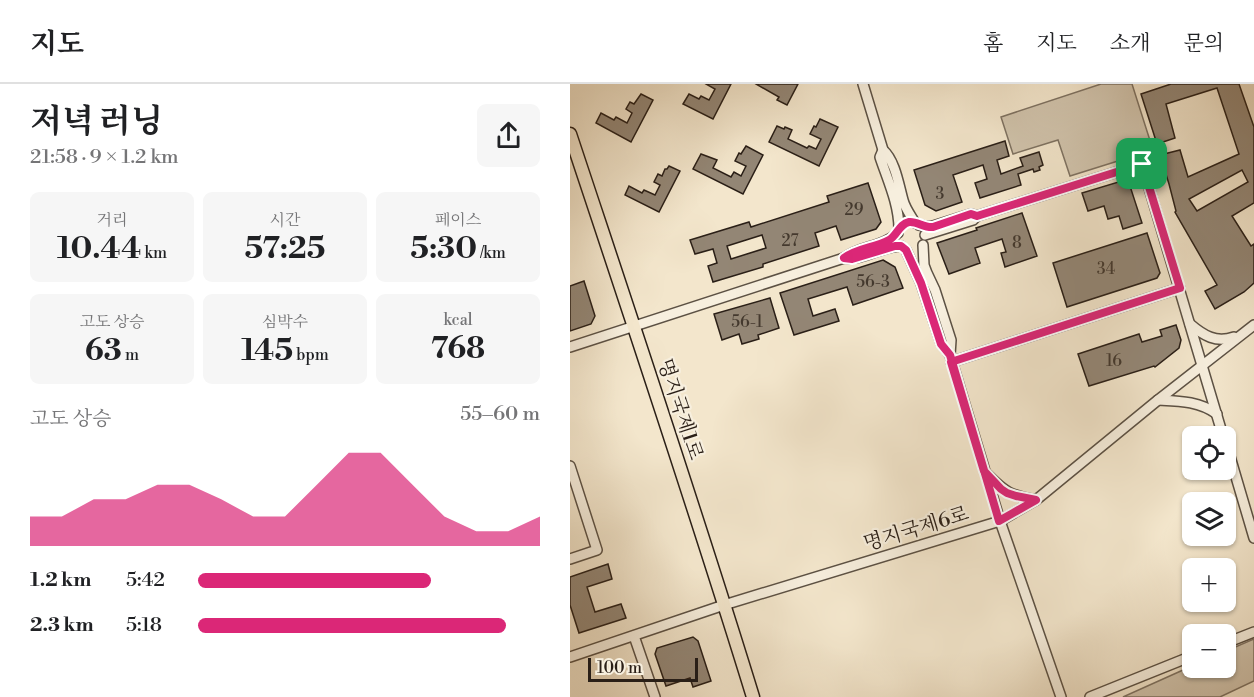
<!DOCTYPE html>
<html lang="ko">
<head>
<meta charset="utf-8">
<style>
	:root { --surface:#fff; --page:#f6f6f6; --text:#202124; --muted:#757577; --line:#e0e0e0; --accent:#db2777 }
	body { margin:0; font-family:"Libre Bodoni","Noto Serif KR",serif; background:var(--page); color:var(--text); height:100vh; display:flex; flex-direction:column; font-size:22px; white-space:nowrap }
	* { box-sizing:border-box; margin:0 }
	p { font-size:20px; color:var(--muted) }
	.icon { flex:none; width:33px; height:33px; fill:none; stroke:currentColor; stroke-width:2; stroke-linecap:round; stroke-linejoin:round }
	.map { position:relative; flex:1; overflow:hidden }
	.side { display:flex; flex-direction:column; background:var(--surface); width:570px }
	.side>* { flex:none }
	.tools { position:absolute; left:612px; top:342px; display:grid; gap:12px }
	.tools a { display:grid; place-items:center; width:54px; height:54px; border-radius:9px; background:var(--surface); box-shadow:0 2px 4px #0004; font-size:30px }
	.scale { position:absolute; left:18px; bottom:15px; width:110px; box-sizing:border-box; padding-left:6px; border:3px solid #2a1f17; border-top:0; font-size:16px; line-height:21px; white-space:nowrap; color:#2a1f17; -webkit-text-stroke:4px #f7efde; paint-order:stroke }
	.pin { position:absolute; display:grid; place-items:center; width:51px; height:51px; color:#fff; margin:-26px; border-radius:12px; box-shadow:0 3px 9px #0006 }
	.round { display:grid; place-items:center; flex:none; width:63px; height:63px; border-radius:9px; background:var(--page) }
	.summary { display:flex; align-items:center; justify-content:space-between; height:102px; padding:0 30px }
	h1 { font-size:33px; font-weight:700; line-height:45px }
	.stats { display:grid; grid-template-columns:repeat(3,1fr); gap:9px; height:102px; padding:6px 30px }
	.stats div { display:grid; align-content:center; border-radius:9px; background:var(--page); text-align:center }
	.stats b { font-size:30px; font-weight:700 }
	.stats small { font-size:16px; font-weight:400 }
	.stats p { font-size:16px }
	.chart { height:168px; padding:12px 30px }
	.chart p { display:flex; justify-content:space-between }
	.chart svg { width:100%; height:108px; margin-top:6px; fill:var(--accent); opacity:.7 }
	ul { padding:0 30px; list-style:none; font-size:20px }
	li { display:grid; grid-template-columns:96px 72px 1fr; align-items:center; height:45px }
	li i { height:15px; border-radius:8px; background:var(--accent) }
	header { display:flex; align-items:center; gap:36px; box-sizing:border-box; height:84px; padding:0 30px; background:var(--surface); border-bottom:2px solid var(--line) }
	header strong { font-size:28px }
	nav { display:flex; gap:33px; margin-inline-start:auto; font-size:21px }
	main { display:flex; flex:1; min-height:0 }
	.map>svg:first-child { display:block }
</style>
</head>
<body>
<header>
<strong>지도</strong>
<nav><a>홈</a><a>지도</a><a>소개</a><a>문의</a></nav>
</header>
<main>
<section class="side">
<div class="summary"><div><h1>저녁 러닝</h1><p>21:58 · 9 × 1.2 km</p></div><a class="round"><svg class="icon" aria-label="share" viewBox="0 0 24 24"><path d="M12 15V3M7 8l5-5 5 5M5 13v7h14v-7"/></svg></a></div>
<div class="stats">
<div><p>거리</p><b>10.44<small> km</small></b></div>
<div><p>시간</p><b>57:25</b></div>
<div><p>페이스</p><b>5:30<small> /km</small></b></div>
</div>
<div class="stats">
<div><p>고도 상승</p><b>63<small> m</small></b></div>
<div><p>심박수</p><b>145<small> bpm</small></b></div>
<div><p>kcal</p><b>768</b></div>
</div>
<div class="chart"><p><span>고도 상승</span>55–60 m</p>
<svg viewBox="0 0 160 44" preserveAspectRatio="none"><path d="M0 44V32L10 32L20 25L30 25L40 19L50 19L60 25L70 32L80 32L90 19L100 6L110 6L120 19L130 32L140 38L150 38L160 32V44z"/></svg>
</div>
<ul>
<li><b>1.2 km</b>5:42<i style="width:68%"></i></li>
<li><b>2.3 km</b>5:18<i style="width:90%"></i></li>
</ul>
</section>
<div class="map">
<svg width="684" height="613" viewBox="0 0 684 613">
	<rect width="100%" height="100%" fill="#f3e6cc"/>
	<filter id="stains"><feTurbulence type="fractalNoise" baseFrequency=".00333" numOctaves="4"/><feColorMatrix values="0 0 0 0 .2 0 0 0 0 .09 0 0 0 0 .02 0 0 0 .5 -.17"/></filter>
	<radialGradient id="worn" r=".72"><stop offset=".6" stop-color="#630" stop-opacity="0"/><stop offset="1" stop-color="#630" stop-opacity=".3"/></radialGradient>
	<g fill="#d1c4ad" stroke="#7e7262" stroke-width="1.5">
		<polygon points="531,0 562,0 583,66 500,92 488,56 443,70 431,33"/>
		<polygon points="684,555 684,597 650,613 553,613 622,582 622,584 656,584 656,567"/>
	</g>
	<g fill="#938675" stroke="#2a1f17" stroke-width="1.5" fill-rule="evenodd">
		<polygon points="136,0 161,0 143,35 113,20 119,10 129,15 131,12 139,16 145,5"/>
		<polygon points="186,0 228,0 217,21 207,16 209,13"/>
		<path d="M601,0H669L684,43V119L662,132L681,162L684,160V199L674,208L645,225L635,207L647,201L605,128L606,127L599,100L590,71L610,66L618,93L669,70L647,4L596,20L605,54L587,60L571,10ZM672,86L678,98L627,127L619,115Z"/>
		<polygon points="71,10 83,16 61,58 26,39 31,29 44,36 46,33 57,39 62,29 56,25 60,18 64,20"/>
		<polygon points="250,35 268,43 249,82 199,58 207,42 214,45 215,43 222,46 218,55 237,64 239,62 246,65 251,55 240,50 244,42 246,43"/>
		<polygon points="435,57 439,72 427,76 431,90 453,82 450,74 469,68 473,81 469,83 470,86 464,88 463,85 448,90 451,101 410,114 405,99 417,95 413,81 383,91 392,118 366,127 355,121 344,86"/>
		<polygon points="176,62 193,71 173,110 123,85 131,70 147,76 143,84 161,93 164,88 171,92 176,82 165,77 169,69 171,70"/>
		<polygon points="99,82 110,87 89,128 55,111 59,102 72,109 74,106 85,111 90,101 84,98 88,90 92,92 95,85 97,85"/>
		<polygon points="555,96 560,102 572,139 553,145 549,132 538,135 534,122 518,127 512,109"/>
		<path d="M298,99L311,138L306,145L271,156L266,142L245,149L249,162L193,180V183L143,198L138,182L147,179L143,165L125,170L120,156L179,138L181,143L259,118L257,112ZM192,151L196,164L161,175L157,162Z"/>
		<polygon points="452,129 467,172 435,183 431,169 436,168 432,155 405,164 410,179 379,190 367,159 407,146 406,144"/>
		<polygon points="577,149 590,189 587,194 497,223 483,179"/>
		<polygon points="313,176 325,183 333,204 283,221 277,203 238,215 243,232 265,225 269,237 224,251 210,209"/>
		<polygon points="14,197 25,232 21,240 0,247 0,202"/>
		<polygon points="200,214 209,244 188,251 189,255 172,260 169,250 152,256 144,230"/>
		<polygon points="606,241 611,256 609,264 585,283 584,282 519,302 508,270 569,250 572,258 592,252 590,246"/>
		<polygon points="38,480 42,495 17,503 25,528 51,520 56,534 9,549 0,521 0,493"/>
		<polygon points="123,553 128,557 141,597 123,603 120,594 96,602 85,570 87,564"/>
	</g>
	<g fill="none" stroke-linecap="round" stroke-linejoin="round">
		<g stroke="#5c5144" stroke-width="12">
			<g id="minor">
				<polyline points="293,0 313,66"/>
				<polyline points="407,132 572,80 653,352"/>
				<polyline points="349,141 360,143 401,130 407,132 403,136 355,151"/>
				<path d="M329,145C329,120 318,97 310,73L313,66C325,76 329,102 333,116C335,124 341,132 345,139"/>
				<path d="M328,149C311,164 291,161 274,174C293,177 312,162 331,162"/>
				<polyline points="336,166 351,199 371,259 380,271 381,256 365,206 357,189 354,181 353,161"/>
				<path d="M620,240C634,252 646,259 664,253"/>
				<polyline points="0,263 274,174"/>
				<polyline points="380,271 430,437 491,613"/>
				<polyline points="381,278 610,204"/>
				<path d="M588,316C609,317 629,317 647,330"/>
				<polyline points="656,359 684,454"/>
				<polyline points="0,382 27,466 0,475"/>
				<path d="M417,390C436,409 440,411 466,416"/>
				<polyline points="64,552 85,613"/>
				<polyline points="656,559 684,548"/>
				<polyline points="0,573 154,521 430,437 466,416 588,316 684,241"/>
				<polyline points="520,613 622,572"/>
			</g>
		</g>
		<g stroke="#2a1f17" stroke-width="15">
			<path id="major" d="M0,50C62,237 125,424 183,613"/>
		</g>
		<use href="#minor" stroke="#f7efde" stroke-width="9"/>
		<use href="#major" stroke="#f3e6cc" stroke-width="12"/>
	</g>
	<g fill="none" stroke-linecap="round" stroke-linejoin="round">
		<g stroke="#fff" stroke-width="12">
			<path id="route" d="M572,80L407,132L401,130L363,143C354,144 347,137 339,138C329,140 327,152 319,156C304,164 287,164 274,174L282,175L325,162H331L336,166L351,199L371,260L380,271L429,437L466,416L446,412L437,409L431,405L414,387L381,278L610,204L572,80"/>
		</g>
		<use href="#route" stroke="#db2777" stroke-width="8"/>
	</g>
	<g text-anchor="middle" stroke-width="4.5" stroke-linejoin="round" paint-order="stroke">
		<g font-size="16" fill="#44392e">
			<text x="370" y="115">3</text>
			<text x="284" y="131">29</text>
			<text x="220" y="162">27</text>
			<text x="447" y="164">8</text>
			<text x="536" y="190">34</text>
			<text x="303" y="203">56-3</text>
			<text x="177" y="243">56-1</text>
			<text x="544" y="282">16</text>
		</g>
		<g font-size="20" fill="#2a1f17" stroke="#f7efde">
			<text transform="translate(111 325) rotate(72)" y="7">명지국제1로</text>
			<text transform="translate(346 444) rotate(-17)" y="7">명지국제6로</text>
		</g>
	</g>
	<rect width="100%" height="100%" filter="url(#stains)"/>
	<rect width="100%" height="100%" fill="url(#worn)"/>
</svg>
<div class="tools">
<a><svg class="icon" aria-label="locate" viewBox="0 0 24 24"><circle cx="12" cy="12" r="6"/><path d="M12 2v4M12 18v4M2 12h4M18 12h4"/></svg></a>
<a><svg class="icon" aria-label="layers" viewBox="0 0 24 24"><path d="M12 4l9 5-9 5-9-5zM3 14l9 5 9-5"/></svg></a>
<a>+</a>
<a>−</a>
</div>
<div class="scale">100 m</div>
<div class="pin" style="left:572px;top:80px;background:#1e9e55"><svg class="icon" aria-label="arrive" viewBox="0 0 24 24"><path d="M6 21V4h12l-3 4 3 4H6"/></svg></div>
</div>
</main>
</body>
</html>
